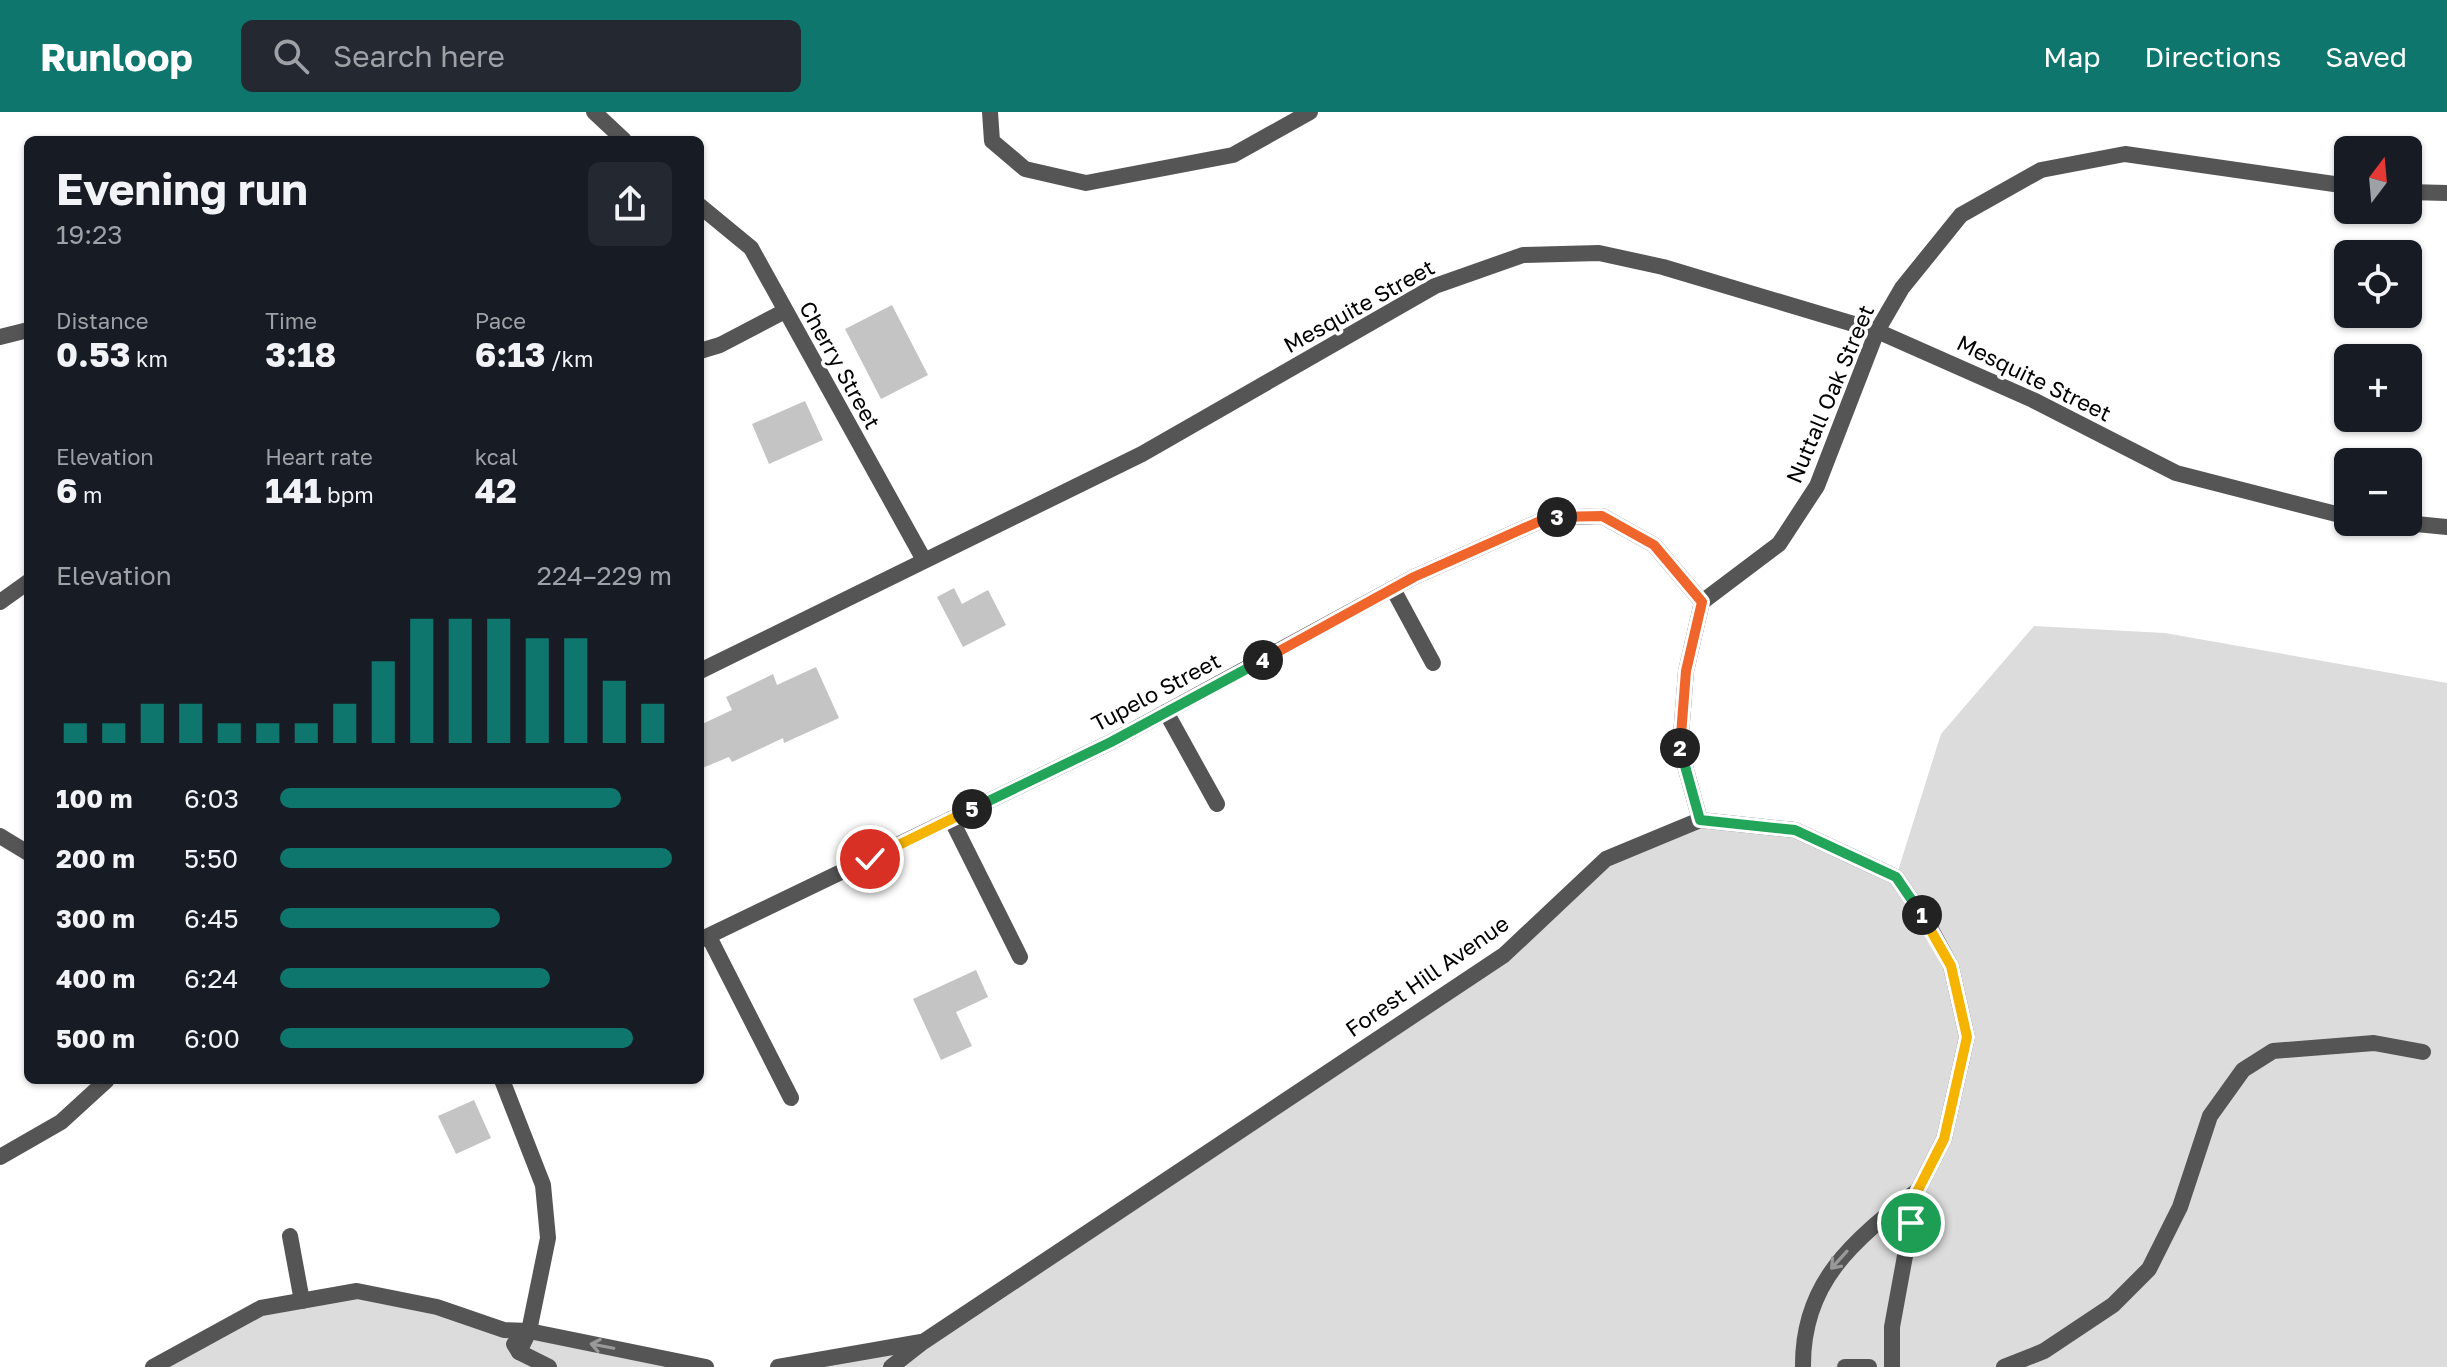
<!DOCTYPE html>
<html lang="en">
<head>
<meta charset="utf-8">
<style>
	:root { --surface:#171b24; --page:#242831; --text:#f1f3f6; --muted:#9ea1a6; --accent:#0f766e }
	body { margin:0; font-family:"Golos Text",sans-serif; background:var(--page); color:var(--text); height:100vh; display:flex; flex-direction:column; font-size:30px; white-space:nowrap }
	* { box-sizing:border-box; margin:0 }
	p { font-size:26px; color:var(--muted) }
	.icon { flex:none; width:44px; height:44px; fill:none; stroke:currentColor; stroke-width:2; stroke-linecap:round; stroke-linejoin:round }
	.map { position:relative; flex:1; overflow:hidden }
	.drawer { position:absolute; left:24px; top:24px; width:680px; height:948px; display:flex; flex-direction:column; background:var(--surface); border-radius:12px; box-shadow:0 2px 6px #0004 }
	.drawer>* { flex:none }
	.needle { width:52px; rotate:16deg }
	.tools { position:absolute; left:2334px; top:24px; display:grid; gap:16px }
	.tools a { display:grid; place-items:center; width:88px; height:88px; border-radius:12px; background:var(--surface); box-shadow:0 2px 6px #0004; font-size:40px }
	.pin { position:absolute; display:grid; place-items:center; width:68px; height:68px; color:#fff; margin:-34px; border:4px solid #fff; border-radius:50%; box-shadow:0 2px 8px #0007 }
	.km { position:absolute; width:40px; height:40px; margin:-20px; border-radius:50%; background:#222; color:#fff; font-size:22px; line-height:40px; text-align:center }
	.round { display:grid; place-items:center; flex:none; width:84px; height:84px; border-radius:12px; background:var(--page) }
	.summary { display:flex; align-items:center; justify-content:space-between; height:136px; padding:0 32px }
	h1 { font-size:44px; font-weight:700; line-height:60px }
	.figures { display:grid; grid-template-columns:repeat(3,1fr); gap:12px; height:136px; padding:8px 32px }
	.figures div { display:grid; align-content:center }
	.figures b { font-size:34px; font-weight:700 }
	.figures small { font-size:22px; font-weight:400 }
	.figures p { font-size:22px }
	.chart { height:224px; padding:16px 32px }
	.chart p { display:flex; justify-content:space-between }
	.chart svg { width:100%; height:144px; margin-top:8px; stroke:var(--accent); stroke-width:6 }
	ul { padding:0 32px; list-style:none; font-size:26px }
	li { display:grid; grid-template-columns:128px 96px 1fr; align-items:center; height:60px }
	li i { height:20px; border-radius:10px; background:var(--accent) }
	header { display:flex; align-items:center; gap:48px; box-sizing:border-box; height:112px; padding:0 40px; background:var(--accent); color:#fff }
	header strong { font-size:38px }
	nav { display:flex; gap:44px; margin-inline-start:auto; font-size:28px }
	.search { width:560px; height:72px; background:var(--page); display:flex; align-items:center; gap:20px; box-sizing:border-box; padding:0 28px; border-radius:12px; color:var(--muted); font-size:30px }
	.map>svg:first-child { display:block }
</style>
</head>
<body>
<header>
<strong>Runloop</strong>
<div class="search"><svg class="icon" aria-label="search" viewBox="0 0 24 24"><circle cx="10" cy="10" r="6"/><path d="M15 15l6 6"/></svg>Search here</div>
<nav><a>Map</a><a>Directions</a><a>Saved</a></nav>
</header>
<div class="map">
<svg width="2447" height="1255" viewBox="0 0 2447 1255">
	<rect width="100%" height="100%" fill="#fff"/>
	<g fill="#dcdcdc">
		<polygon points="2034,514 2165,521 2447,571 2447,1255 778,1255 923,1230 1504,843 1606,747 1700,708 1795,718 1896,765 1941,622"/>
		<polygon points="357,1179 706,1255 153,1255 261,1196"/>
	</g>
	<g fill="#c4c4c4">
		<polygon points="892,193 928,263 881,287 845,217"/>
		<polygon points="805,289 823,328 769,352 752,312"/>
		<polygon points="954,476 962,492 988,478 1006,513 963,535 937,485"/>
		<polygon points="816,555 839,606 784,631 783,626 732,650 729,645 700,657 700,613 732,598 726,585 773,562 777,573"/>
		<polygon points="976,858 988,885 956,900 972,934 941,948 913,887"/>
		<polygon points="474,988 491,1026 456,1042 438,1004"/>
	</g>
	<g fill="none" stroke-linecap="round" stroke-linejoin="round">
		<g stroke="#555" stroke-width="16">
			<polyline points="594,0 624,28"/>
			<polyline points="990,0 992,29 1025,57 1086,71 1233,43 1310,0"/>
			<polyline points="2408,80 2447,81"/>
			<polyline points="700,94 751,136 924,448"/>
			<polyline points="0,225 28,218"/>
			<polyline points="700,239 720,233 785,199"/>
			<polyline points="2396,410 2447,415"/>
			<polyline points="1393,477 1433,551"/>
			<polyline points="0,490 28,470"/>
			<polyline points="700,559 1142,342 1435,174 1523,143 1599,141 1663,155 1877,219 2033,288 2176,361 2348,405"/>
			<polyline points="1166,600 1217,692"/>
			<polyline points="951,707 1020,845"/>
			<polyline points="1700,708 1680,636 1686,559 1702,490 1779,432 1817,374 1877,219 1902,176 1961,103 2041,58 2125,42 2348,74"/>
			<polyline points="0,724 28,741"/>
			<polyline points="709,825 791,986"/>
			<polyline points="700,828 1111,630 1414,465 1547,406 1602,404 1654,433 1702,490"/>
			<polyline points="502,968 543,1073 548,1126 529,1219 519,1240"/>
			<polyline points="0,1045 61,1010 107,968"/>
			<polyline points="290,1124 302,1189"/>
			<polyline points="514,1232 519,1240 549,1255"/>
			<polyline points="153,1255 261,1196 357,1179 437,1195 504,1218 529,1219 706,1255"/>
			<polyline points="778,1255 921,1230"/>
			<polyline points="891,1255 923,1230 1504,843 1606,747 1700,708 1795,718 1896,765 1927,810 1951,854 1967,925 1944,1027 1918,1078 1911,1111 1892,1215 1892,1255"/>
			<path d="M1803,1255C1802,1168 1856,1127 1918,1078"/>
			<polyline points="1845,1255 1869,1255"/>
			<polyline points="2004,1255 2044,1239 2113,1193 2149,1157 2180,1095 2210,1004 2243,958 2273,939 2374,931 2423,940"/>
		</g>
	</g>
	<defs><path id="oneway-shaft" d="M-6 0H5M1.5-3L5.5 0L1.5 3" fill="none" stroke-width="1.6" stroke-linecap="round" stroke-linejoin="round" transform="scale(2)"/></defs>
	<g stroke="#999">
		<use href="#oneway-shaft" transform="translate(1839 1148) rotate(132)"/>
		<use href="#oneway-shaft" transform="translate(602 1234) rotate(-169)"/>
	</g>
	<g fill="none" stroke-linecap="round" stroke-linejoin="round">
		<g stroke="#fff" stroke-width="16">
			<polyline id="split-1" points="1911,1111 1918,1078 1944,1027 1967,925 1951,854 1922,803"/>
		</g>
		<g stroke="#fff" stroke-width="16">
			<polyline id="split-2" points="1680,636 1700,708 1795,718 1896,765 1922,803"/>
		</g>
		<g stroke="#fff" stroke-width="16">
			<polyline id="split-3" points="1557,405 1602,404 1654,433 1702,490 1686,559 1680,636"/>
		</g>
		<g stroke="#fff" stroke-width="16">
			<polyline id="split-4" points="1263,548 1414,465 1547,406 1557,405"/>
		</g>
		<g stroke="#fff" stroke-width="16">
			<polyline id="split-5" points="972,697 1111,630 1263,548"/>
		</g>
		<g stroke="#fff" stroke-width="16">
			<polyline id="split-6" points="870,747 972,697"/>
		</g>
		<use href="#split-1" stroke="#f5b400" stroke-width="10"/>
		<use href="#split-2" stroke="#22a559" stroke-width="10"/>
		<use href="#split-3" stroke="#f0652b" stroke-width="10"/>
		<use href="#split-4" stroke="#f0652b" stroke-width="10"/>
		<use href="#split-5" stroke="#22a559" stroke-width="10"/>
		<use href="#split-6" stroke="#f5b400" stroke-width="10"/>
	</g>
	<g text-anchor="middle" stroke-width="7" stroke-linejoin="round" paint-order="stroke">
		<g font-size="22" fill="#000" stroke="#fff">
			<text transform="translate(1359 194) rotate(-29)" y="8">Mesquite Street</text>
			<text transform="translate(840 253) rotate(61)" y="8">Cherry Street</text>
			<text transform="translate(2034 266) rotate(26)" y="8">Mesquite Street</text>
			<text transform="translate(1830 282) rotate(-67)" y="8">Nuttall Oak Street</text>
			<text transform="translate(1156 580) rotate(-28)" y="8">Tupelo Street</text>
			<text transform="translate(1427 864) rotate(-35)" y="8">Forest Hill Avenue</text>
		</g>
	</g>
</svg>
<div class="tools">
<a><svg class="needle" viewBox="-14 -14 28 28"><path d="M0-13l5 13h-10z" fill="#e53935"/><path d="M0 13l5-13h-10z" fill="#9ea1a6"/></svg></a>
<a><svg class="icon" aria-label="locate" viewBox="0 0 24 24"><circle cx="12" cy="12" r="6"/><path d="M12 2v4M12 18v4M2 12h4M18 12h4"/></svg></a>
<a>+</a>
<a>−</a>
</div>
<div class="pin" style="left:1911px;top:1111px;background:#1e9e55"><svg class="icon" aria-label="arrive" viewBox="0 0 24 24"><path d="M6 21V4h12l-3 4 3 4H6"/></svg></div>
<div class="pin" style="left:870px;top:747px;background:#d93025"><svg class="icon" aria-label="check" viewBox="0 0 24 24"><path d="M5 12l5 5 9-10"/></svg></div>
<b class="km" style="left:1922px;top:803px">1</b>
<b class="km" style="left:1680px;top:636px">2</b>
<b class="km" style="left:1557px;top:405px">3</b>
<b class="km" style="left:1263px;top:548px">4</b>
<b class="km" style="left:972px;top:697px">5</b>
<section class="drawer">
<div class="summary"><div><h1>Evening run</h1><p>19:23</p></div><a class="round"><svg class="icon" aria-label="share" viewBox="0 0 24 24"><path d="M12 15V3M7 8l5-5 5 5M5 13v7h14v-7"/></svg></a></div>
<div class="figures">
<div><p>Distance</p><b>0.53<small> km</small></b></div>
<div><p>Time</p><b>3:18</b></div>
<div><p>Pace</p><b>6:13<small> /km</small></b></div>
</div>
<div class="figures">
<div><p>Elevation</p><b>6<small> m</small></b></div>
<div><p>Heart rate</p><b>141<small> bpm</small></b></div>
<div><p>kcal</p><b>42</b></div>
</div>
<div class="chart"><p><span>Elevation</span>224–229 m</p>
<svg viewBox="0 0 160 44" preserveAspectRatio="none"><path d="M5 44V38M15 44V38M25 44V32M35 44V32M45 44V38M55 44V38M65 44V38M75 44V32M85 44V19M95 44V6M105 44V6M115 44V6M125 44V12M135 44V12M145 44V25M155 44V32"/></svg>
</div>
<ul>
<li><b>100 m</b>6:03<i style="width:87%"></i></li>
<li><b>200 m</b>5:50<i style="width:100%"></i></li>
<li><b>300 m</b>6:45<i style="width:56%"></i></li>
<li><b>400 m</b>6:24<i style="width:69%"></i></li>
<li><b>500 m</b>6:00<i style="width:90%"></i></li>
</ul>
</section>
</div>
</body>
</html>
